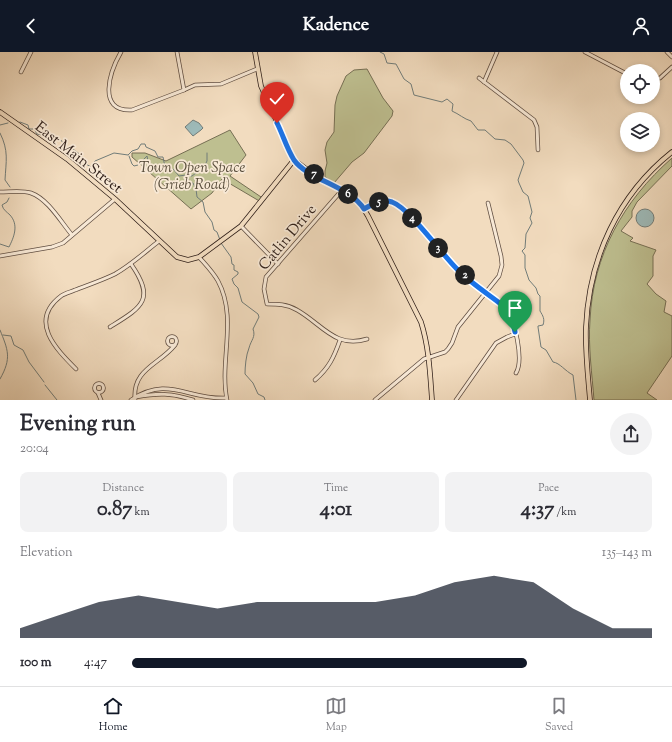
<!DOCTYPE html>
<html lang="en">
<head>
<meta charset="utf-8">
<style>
	:root { --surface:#fff; --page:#f2f2f3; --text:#2b2b33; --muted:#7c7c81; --line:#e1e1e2; --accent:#111827 }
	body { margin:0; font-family:"Sorts Mill Goudy",serif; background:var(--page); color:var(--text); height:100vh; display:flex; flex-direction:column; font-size:15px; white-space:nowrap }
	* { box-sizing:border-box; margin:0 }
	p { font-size:13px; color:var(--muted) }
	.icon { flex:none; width:22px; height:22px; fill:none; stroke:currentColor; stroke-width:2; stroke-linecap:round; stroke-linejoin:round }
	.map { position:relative; height:348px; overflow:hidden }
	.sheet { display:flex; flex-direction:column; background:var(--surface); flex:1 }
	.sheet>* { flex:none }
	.controls { position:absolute; left:620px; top:12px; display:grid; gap:8px }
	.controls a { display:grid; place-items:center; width:40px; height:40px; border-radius:50%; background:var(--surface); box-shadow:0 2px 6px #0003; font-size:20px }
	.pin { position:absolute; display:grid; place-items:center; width:34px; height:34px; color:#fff; margin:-41px -17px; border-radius:50% 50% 50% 0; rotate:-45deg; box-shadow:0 0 4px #0007 }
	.pin .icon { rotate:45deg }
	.km { position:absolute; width:20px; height:20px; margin:-10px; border-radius:50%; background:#222; color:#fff; font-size:11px; line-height:20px; text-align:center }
	.round { display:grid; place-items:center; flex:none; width:42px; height:42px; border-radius:21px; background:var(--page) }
	.headline { display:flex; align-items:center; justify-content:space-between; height:68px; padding:0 20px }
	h1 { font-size:22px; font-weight:800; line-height:30px }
	.figures { display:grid; grid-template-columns:repeat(3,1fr); gap:6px; height:68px; padding:4px 20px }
	.figures div { display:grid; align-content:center; border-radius:8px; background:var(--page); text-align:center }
	.figures b { font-size:20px; font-weight:800 }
	.figures small { font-size:11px; font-weight:400 }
	.figures p { font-size:11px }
	.chart { height:112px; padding:8px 20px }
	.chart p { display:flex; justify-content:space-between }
	.chart svg { width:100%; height:72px; margin-top:4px; fill:var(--accent); opacity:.7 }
	ul { padding:0 20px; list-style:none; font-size:13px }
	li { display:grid; grid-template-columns:64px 48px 1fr; align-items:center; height:30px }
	li i { height:10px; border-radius:5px; background:var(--accent) }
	header { display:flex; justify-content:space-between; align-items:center; height:52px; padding:0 20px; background:var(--accent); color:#fff; font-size:18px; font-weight:800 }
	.tabs { display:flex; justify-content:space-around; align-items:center; height:56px; border-top:1px solid var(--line); background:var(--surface); font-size:11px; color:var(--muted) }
	.tabs a { display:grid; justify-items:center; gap:2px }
	.tabs .on { color:var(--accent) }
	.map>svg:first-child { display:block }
</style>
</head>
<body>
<header><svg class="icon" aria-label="back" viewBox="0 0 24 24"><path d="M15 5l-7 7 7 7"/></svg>Kadence<svg class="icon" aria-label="person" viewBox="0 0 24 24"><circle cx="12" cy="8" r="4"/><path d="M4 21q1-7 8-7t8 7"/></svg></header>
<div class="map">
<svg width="672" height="348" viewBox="0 0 672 348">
	<rect width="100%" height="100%" fill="#f2dcbf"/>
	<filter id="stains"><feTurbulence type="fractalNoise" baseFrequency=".005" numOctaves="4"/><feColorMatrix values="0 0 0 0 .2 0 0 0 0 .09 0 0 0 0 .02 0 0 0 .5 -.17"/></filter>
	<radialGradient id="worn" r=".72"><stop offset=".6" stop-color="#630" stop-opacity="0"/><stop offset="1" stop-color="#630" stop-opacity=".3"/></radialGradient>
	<g fill="#bebf90" stroke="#766f54">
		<polygon points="367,17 383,46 393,59 392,64 364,101 352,110 334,131 325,125 325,119 327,111 325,98 327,90 334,80 335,53 337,44 346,24 354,18"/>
		<polygon points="230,78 246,103 230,124 264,147 261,150 222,127 212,141 191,157 132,105 132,101 145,101 166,109"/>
		<path d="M672,106V114L637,150L632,159V165L621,179L633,186L630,189L656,198L653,204V224L647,232L656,242L666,249L664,260L672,264V304L647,341L657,348H594C592,322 588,294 590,268C593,203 623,149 672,106Z"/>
	</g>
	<g fill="#9dbab9" stroke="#717c79">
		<polygon points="193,68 199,71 203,76 201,78 193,84 185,75"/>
		<circle cx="645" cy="166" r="9"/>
	</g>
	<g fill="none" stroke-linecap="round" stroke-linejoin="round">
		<g stroke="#717c79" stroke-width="1">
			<path d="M380,0L384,2L387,11L396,12L404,27L411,32L414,43L442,50L447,47L453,52L452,59C459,62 464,67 471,69L478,78H485L495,87L505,88L511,92L523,108L524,111L518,128L519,131L523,140L528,144L532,160L530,166L532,171L526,182L525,196L522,199L525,203V216L529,228L536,236L538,242L540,244V259C543,264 545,267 543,273L538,274V275L541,295L546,298L553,310C560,311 565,319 573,323L576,348"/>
			<polyline points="20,70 28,73 29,77 34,77 37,82 42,83 52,88 60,87 64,92"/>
			<polyline points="0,73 8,71"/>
			<path d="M0,81C9,99 6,109 5,128L10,135"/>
			<path d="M70,96C76,98 84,105 86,112L91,115L95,109L114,101L128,103L132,99L138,97L141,92H145L146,95L155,99L158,105H163L165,115L169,119L173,117L179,124L186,123L190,130L193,131L196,137L197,145L203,150L205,160L212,170L214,178L217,180L220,188"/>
			<polyline points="129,104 132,112 134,114 138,113 147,104 149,114 154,120 158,120 159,115 164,114"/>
			<polyline points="187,124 192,124 204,115 207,109 207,101"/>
			<path d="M221,191L231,205L232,212L234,213V218L238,220V222L232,227L234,232L238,236L242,250L258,262L259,265L253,277C256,285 251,288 249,296C246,303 245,315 245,322L253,331L258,342L264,345L265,348"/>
			<path d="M0,192L9,195C14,185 19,173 10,163C7,160 3,158 2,153L7,150L9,146"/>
			<path d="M0,278C8,298 12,306 0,327"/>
			<polyline points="3,283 11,284 14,293 23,298 29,310 44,330"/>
			<polyline points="45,333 57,348"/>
		</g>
		<g stroke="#604e42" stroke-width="4.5">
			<g id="minor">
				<path d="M121,0C110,19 96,60 132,58L184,38L177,0"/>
				<polyline points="585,0 627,22"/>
				<polyline points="667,0 672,5"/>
				<polyline points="21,20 31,0"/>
				<polyline points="479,26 534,68 537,75 538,98"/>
				<polyline points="653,27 660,26 672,15"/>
				<polyline points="484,30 497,0"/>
				<polyline points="184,38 195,33 221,32 257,17"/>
				<path d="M342,138L266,225L264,237L267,252C277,252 287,252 297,258C322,272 335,297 367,287"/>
				<path d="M0,140C10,140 22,138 31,141C48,147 61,170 72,183"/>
				<path d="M364,157C373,152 382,147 392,150C410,156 441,201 456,216C470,231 489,243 506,256C515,268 524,308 516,321"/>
				<polyline points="241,174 278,212"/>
				<polyline points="0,204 52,195 63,191 115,147"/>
				<path d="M199,205C206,213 213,220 218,229C238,266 219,309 227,348"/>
				<path d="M110,275C142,255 156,248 131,212"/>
				<circle cx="172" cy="289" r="4.5"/>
				<path d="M76,317C56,297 28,269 61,244C65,241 71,240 75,238C88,233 103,228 115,222C131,213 145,200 159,189"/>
				<path d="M315,328C329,316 334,305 340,288"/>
				<circle cx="99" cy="336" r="4.5"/>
				<polyline points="98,341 101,348"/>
				<path d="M136,345C158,341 172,341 193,348"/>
				<path d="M131,348C168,323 188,348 226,346"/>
				<path d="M135,348C132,317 159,313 175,293"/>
				<polyline points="375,348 424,307 445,300 448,297 452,291 458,275 499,224 502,213 501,204 488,151"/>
				<polyline points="456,348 496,291 507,285 515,282"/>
			</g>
		</g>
		<g stroke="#2f1f19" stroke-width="5.5">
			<g id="major">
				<path d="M255,0L261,34L294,108L314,123L350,143L362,154L368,164L421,270C429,295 430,321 432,348"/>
				<polyline points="0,60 67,107 115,147 177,205 188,208 199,205 241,174 294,108"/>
				<path d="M590,348C588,324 585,299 586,275C589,206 618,143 672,100"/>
			</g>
		</g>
		<use href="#minor" stroke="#f7e8d5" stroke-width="3"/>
		<use href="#major" stroke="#f2dcbf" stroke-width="4"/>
	</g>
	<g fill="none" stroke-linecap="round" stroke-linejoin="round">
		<g stroke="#fff" stroke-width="8">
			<path id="route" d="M277,71C283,83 287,97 294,108C308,128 350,134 364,157C373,152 382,147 392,150C409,156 441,201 456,216C470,231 490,243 506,256L511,262L515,280"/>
		</g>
		<use href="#route" stroke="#1a73e8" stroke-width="5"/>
	</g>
	<g text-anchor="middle" stroke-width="3.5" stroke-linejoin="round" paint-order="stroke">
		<g font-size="15" fill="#2f1f19" stroke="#f7e8d5">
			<text transform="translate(79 105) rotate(38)" y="5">East Main Street</text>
			<text transform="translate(287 185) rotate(-50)" y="5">Catlin Drive</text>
		</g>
		<g font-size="15" font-style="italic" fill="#5a4f3d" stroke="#f7e8d5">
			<text x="192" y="120">Town Open Space<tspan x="192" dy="17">(Grieb Road)</tspan></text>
		</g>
	</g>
	<rect width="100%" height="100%" filter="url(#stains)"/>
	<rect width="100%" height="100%" fill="url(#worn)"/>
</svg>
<div class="controls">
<a><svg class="icon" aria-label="locate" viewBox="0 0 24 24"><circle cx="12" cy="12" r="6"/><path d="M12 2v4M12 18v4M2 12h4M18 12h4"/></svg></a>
<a><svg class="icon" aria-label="layers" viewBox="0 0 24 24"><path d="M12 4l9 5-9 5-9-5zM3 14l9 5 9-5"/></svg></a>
</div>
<div class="pin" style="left:515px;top:280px;background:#1e9e55"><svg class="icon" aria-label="arrive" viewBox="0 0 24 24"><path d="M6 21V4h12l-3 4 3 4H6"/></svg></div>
<div class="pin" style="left:277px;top:71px;background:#d93025"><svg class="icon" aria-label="check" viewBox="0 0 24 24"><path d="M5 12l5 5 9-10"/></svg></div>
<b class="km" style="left:465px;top:223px">2</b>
<b class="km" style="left:438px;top:196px">3</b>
<b class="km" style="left:412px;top:166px">4</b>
<b class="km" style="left:379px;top:150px">5</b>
<b class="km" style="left:348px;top:142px">6</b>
<b class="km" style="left:314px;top:122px">7</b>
</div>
<section class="sheet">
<div class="headline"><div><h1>Evening run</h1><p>20:04</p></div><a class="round"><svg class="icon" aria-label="share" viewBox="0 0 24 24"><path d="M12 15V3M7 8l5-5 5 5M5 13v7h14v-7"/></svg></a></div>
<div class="figures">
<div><p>Distance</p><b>0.87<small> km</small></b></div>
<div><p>Time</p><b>4:01</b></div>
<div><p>Pace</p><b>4:37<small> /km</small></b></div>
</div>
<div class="chart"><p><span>Elevation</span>135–143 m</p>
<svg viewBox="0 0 160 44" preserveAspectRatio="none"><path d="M0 44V38L10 30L20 22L30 18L40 22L50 26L60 22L70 22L80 22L90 22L100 18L110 10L120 6L130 10L140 26L150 38L160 38V44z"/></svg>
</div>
<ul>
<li><b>100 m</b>4:47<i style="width:76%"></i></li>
</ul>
</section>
<nav class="tabs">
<a class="on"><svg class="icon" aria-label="home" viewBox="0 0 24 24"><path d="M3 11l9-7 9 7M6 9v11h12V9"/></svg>Home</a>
<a><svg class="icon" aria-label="map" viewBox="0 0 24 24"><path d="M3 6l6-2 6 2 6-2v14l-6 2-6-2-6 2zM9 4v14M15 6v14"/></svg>Map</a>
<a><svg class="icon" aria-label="saved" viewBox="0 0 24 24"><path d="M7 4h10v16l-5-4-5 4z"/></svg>Saved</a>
</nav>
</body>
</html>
